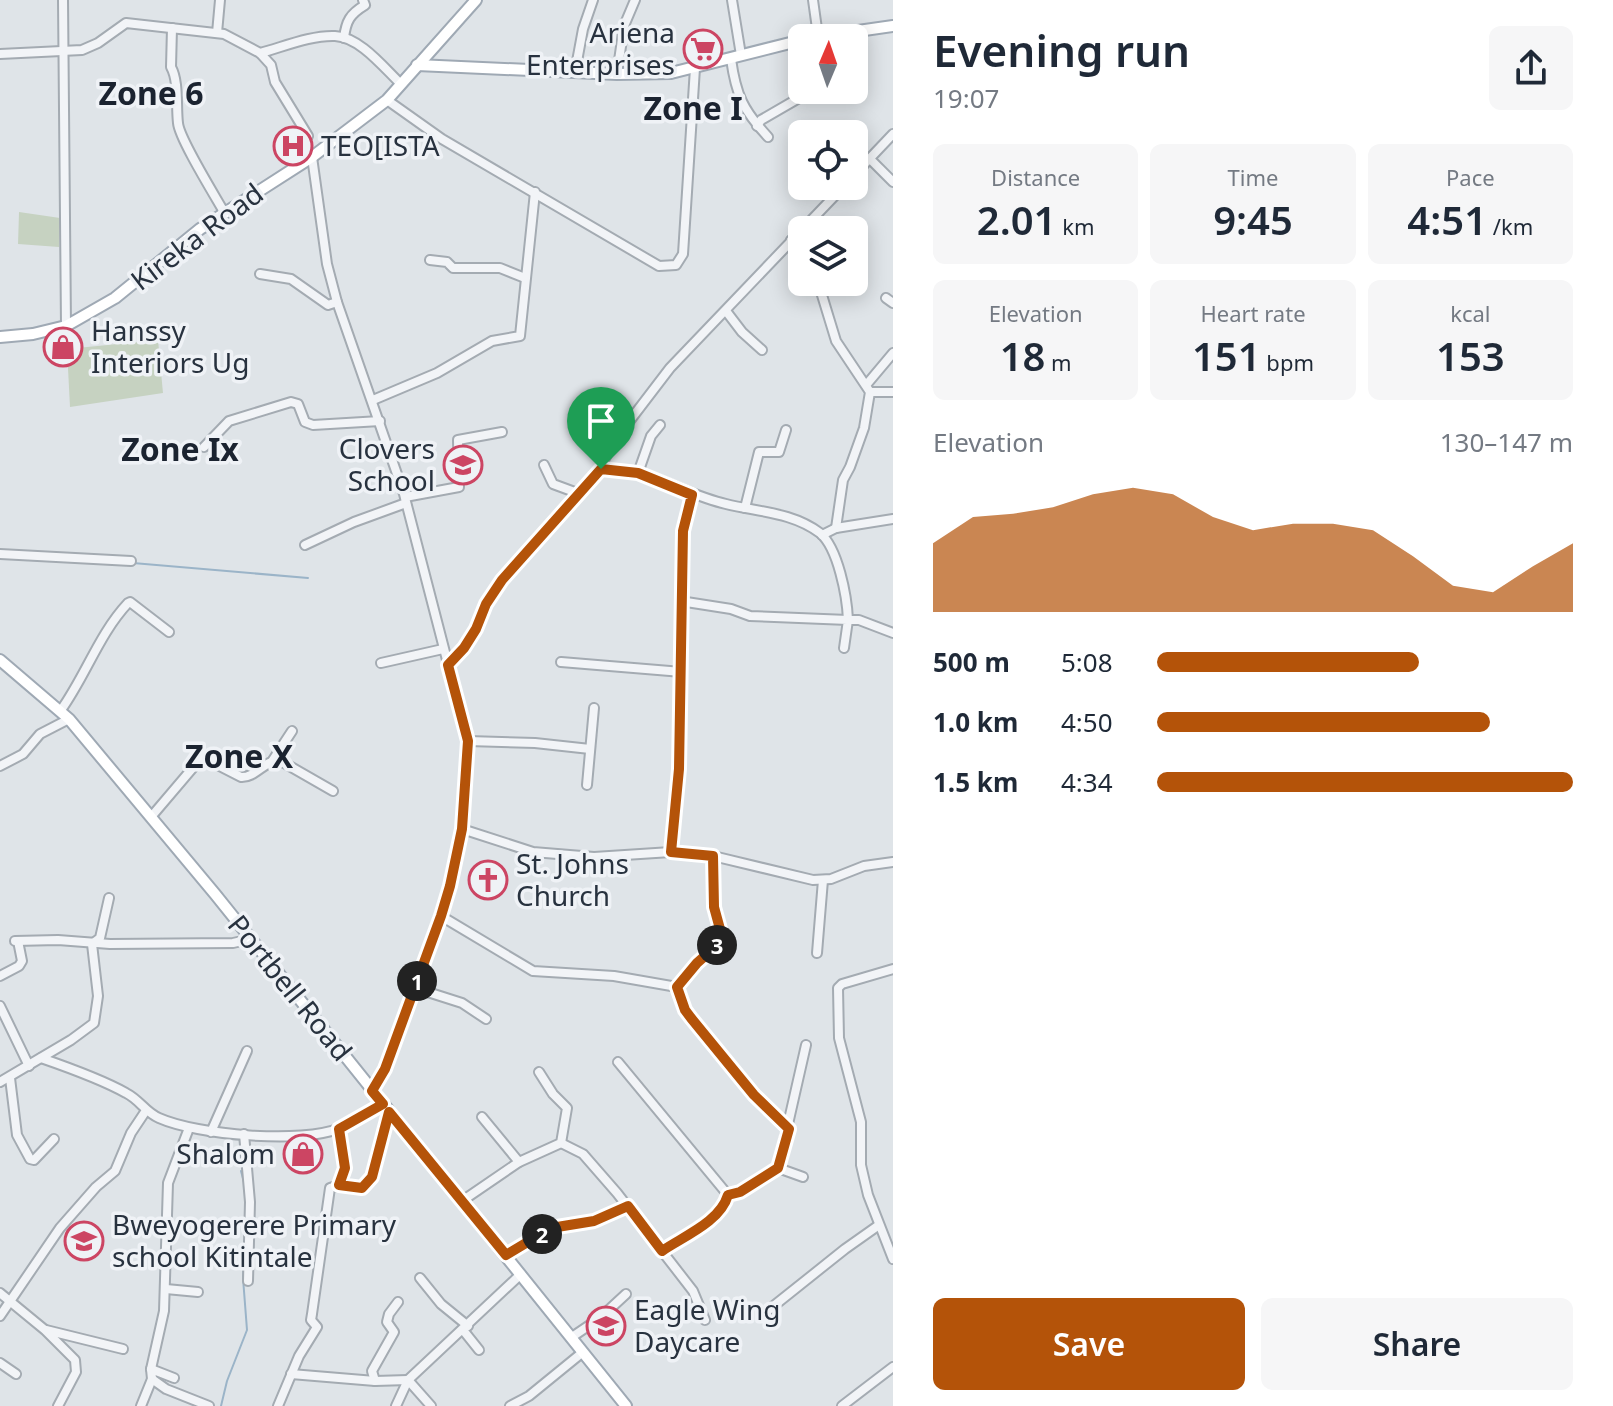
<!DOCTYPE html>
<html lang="en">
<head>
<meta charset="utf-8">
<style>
	:root { --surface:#fff; --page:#f6f6f7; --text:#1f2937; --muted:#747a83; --accent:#b45309 }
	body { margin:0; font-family:"Noto Sans",sans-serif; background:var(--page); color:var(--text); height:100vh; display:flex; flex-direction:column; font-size:30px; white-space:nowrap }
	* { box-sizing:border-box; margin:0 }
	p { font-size:26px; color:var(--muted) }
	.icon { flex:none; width:44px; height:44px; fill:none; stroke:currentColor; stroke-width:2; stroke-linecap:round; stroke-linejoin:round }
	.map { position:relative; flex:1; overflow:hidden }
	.panel { display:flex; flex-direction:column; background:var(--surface); width:720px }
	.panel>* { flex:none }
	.needle { width:52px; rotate:2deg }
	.fabs { position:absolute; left:788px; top:24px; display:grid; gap:16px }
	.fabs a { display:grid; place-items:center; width:80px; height:80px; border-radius:12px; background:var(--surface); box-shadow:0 4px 20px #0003; font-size:40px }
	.pin { position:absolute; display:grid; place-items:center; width:68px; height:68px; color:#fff; margin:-82px -34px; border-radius:50% 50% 50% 0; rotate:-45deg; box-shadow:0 0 8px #0007 }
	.pin .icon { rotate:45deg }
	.km { position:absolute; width:40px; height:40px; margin:-20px; border-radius:50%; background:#222; color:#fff; font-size:22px; line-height:40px; text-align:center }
	.round { display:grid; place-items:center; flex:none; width:84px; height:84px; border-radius:12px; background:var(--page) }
	.headline { display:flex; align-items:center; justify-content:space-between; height:136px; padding:0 40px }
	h1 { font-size:44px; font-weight:600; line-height:60px }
	.metrics { display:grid; grid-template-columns:repeat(3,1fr); gap:12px; height:136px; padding:8px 40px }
	.metrics div { display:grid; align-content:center; border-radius:12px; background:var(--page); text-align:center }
	.metrics b { font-size:40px; font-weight:600 }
	.metrics small { font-size:22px; font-weight:400 }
	.metrics p { font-size:22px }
	.chart { height:224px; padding:16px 40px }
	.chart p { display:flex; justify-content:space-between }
	.chart svg { width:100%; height:144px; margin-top:8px; fill:var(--accent); opacity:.7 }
	.button { display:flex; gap:16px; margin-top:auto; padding:16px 40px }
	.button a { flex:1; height:92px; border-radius:12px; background:var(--accent); color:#fff; font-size:32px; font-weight:600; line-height:92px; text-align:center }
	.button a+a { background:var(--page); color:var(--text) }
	ul { padding:0 40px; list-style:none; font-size:26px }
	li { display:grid; grid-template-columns:128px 96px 1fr; align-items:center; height:60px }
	li i { height:20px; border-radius:10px; background:var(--accent) }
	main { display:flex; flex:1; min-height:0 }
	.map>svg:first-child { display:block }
</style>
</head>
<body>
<main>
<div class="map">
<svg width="893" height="1406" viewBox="0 0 893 1406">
	<rect width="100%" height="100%" fill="#dfe4e8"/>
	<g fill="#c6d2c1">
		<polygon points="19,212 60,218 59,247 18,244"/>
		<polygon points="158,340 163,393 70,407 67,349"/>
	</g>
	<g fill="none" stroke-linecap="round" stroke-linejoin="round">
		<g stroke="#9bb4c8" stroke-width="2">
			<polyline points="133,563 308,578"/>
			<polyline points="241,1171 245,1186"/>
			<polyline points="221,1406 227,1381 247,1330 243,1278 245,1244"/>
		</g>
		<g stroke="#a4abb2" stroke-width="12">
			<g id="minor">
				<polyline points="63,0 66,326"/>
				<polyline points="732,0 741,55"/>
				<polyline points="813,0 818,36"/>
				<path d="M172,28L171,67C179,81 176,107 178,123C179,138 215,196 224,212"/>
				<polyline points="217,33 220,0"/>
				<path d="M344,38C346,21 350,14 365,5L363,0"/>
				<path d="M260,53C283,47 311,35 335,36C360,37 384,68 401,84"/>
				<polyline points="0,54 82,50 98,43 126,23 224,34 260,53 271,65 275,82 308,136"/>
				<path d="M731,59C736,95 743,110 768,137"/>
				<polyline points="575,72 583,29 593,0"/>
				<polyline points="617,74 624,26 635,0"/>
				<polyline points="387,100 442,139 659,266 676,265 683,254 695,68"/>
				<polyline points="757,126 761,120 799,98"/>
				<polyline points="312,157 327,264 337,302 404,494 468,741 462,829 450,886 385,1069 372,1091"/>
				<polyline points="870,159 893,182"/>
				<polyline points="854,175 893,134"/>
				<polyline points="791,240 802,255"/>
				<polyline points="430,260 447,262 453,268 500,268 525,278"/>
				<polyline points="260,274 291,279 328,305 337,302"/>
				<polyline points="818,282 836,341 870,392 864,428 850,467 843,480 836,528"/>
				<polyline points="886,298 893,303"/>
				<polyline points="726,311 742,332 762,350"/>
				<polyline points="867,384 893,353"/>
				<polyline points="870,392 893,392"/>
				<polyline points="373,400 437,373 492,341 520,336 535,192"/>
				<polyline points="204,447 229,421 291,402 298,404 305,422 313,425 380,421"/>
				<polyline points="544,465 553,484 580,494"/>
				<path d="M601,469C613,470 626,470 638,473C668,481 695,497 726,504C758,512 792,512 820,533C838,548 847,596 848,620H859L893,633"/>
				<polyline points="638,473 651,436 660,425"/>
				<polyline points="405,497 459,487 458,440 502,432"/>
				<polyline points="745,508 759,452 779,452 786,430"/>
				<polyline points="822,535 836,528 893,519"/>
				<polyline points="305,545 354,522 406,503"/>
				<polyline points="0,554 131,561"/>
				<polyline points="680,601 731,609 750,616 848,620 844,648"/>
				<polyline points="561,662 682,672"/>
				<polyline points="381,663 443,649"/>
				<polyline points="448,665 464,648 476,629 486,604 502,580 595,477 615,440 670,368 844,186"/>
				<path d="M61,710C86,675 99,634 128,603L130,602L169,632"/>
				<polyline points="468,741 535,743 590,749"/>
				<polyline points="273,760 292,731"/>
				<polyline points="0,766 23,754 40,734 69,719"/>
				<polyline points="587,785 594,708"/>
				<path d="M151,817L202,757L241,777C255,778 264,761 279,760L333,791"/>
				<polyline points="462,829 533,852 594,857 671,852 713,856 813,880 831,879 864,866 893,862"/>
				<polyline points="671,852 679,769 683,531 692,495"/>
				<polyline points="441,916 533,971 614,976 677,987"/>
				<polyline points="15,941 58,940 110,944 233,943 251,939"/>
				<polyline points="817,953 823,880"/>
				<polyline points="893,969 842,984 838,988 839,1038 861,1122 861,1165 868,1195 893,1259"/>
				<polyline points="0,976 19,966 22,961 18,941"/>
				<polyline points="677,987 685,1010 691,1018 754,1095 789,1129"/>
				<polyline points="677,987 697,963 723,940 714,907 713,856"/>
				<polyline points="415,988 462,1003 486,1019"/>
				<polyline points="0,1006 29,1066"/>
				<path d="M41,1058C67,1067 103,1080 126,1093C140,1100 145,1112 159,1118C197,1135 302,1144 340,1128C355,1122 369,1112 383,1104"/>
				<path d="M618,1062L728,1195C721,1222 684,1236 662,1251"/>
				<polyline points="10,1078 17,1135 30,1159 34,1160 54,1139"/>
				<polyline points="0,1082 71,1040 94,1023 98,996 92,944 100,938 109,898"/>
				<polyline points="482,1117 519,1162"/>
				<polyline points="339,1129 345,1168 339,1185"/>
				<polyline points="211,1132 247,1051"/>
				<polyline points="244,1134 250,1202 248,1281"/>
				<polyline points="561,1143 583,1154 617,1193 693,1291 705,1320"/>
				<polyline points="778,1168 803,1177"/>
				<polyline points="728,1195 740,1192 778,1168 806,1045"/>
				<polyline points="462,1201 519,1162 561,1143 567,1108 553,1094 539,1072"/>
				<polyline points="506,1255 551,1228 594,1221 628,1206"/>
				<polyline points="420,1278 441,1304 468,1326"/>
				<polyline points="166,1289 198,1292"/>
				<polyline points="0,1293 45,1330 75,1360 76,1372 58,1406"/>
				<polyline points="766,1312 845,1249 879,1225"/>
				<polyline points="0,1316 60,1228 96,1187 115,1171 131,1133 145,1112"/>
				<polyline points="46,1330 123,1349"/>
				<polyline points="463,1330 479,1350"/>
				<polyline points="572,1337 600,1318 626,1294"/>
				<polyline points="0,1363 16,1374"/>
				<polyline points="151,1369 174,1378"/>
				<polyline points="291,1374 375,1381 408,1380 431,1406"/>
				<polyline points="152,1379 166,1389 209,1406"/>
				<polyline points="375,1381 372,1371 394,1332 387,1322 389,1314 398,1302"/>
				<polyline points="141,1406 152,1379 151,1369 164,1311 168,1183 189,1128"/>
				<polyline points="278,1406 299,1356 317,1327 311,1320 312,1314 330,1188 339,1185 362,1188 370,1181 389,1112"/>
				<polyline points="396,1406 408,1380 521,1274"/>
				<polyline points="510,1406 529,1396 583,1352"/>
				<polyline points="842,1406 893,1367"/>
			</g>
		</g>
		<g stroke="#9fa9b4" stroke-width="14">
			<g id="major">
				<polyline points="809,38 893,26"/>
				<polyline points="417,65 617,74 671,73 802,40"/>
				<polyline points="0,337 33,334 66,326 115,298 200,229 312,157 387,100 476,0"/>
				<polyline points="0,660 69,719 215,894 626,1406"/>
			</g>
		</g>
		<use href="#minor" stroke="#f2f4f7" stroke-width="8"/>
		<use href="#major" stroke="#fff" stroke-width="10"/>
	</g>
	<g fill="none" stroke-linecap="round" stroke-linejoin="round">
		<g stroke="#fff" stroke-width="16">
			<path id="route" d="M601,469L638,473L692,495L683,531L679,769L671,852L713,856L714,907L723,940L697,963L677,987L685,1010L691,1018L754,1095L789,1129L778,1168L740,1192L728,1195C720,1222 684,1236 662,1251L628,1206L594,1221L551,1228L506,1255L389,1112L372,1177L362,1188L339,1185L345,1168L339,1129L383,1104L372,1091L385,1069L441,916L450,886L462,829L468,741L448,665L464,648L476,629L486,604L502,580Z"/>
		</g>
		<use href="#route" stroke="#b45309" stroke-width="10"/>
	</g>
	<defs>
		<g id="supermarket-ring" transform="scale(2)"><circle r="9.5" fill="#eff2f6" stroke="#cc4563" stroke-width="1.5"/><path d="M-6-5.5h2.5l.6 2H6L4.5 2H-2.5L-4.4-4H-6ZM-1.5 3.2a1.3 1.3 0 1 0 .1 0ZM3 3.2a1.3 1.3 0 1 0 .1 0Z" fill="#cc4563"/></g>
		<g id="hospital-ring" transform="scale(2)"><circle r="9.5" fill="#eff2f6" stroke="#cc4563" stroke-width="1.5"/><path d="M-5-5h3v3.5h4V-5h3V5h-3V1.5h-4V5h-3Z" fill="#cc4563"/></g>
		<g id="shop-ring" transform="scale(2)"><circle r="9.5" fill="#eff2f6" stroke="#cc4563" stroke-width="1.5"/><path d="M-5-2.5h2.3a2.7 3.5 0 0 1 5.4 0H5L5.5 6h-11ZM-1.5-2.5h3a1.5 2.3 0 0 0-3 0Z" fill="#cc4563"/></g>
		<g id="school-ring" transform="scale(2)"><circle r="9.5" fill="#eff2f6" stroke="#cc4563" stroke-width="1.5"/><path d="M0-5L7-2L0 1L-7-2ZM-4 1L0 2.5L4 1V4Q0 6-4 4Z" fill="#cc4563"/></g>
		<g id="church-ring" transform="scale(2)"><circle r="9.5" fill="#eff2f6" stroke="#cc4563" stroke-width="1.5"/><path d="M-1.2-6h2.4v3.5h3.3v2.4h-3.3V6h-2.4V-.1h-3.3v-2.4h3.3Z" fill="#cc4563"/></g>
	</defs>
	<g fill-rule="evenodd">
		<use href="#supermarket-ring" x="703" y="49"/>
		<use href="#hospital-ring" x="293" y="146"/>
		<use href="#shop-ring" x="63" y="347"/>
		<use href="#school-ring" x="463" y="465"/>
		<use href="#church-ring" x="488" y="880"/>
		<use href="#shop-ring" x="303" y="1154"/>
		<use href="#school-ring" x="84" y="1241"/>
		<use href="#school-ring" x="606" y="1326"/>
	</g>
	<g text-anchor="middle" stroke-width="7" stroke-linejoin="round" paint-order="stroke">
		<g font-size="28" fill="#28323f" stroke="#eff2f6" text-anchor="start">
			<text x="675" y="43" text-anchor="end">Ariena<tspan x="675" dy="32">Enterprises</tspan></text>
			<text x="321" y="156">TEO[ISTA</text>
			<text x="91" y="341">Hanssy<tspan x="91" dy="32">Interiors Ug</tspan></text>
			<text x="435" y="459" text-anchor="end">Clovers<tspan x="435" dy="32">School</tspan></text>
			<text x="516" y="874">St. Johns<tspan x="516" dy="32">Church</tspan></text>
			<text x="275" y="1164" text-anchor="end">Shalom</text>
			<text x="112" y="1235">Bweyogerere Primary<tspan x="112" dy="32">school Kitintale</tspan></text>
			<text x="634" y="1320">Eagle Wing<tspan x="634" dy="32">Daycare</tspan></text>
		</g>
		<g font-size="28" fill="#28323f" stroke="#eff2f6">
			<text transform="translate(197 237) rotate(-37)" y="10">Kireka Road</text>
			<text transform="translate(290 988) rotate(51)" y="10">Portbell Road</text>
		</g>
		<g font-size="32" font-weight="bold" fill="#1b2330" stroke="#eff2f6">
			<text x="151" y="105">Zone 6</text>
			<text x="693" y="120">Zone I</text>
			<text x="180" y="461">Zone Ix</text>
			<text x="239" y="768">Zone X</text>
		</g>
	</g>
</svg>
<div class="fabs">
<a><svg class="needle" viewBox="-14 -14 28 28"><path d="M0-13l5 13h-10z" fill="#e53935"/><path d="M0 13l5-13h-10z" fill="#747a83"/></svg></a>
<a><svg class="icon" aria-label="locate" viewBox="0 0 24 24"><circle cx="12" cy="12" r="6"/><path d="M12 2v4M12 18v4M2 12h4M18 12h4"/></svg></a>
<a><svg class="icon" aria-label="layers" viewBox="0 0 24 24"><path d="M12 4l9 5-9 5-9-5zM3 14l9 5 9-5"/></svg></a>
</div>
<div class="pin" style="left:601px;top:469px;background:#1e9e55"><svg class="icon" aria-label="arrive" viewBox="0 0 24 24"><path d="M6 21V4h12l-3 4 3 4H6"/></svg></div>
<b class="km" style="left:417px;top:981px">1</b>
<b class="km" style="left:542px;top:1234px">2</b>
<b class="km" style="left:717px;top:945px">3</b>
</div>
<section class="panel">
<div class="headline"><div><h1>Evening run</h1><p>19:07</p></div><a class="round"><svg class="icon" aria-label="share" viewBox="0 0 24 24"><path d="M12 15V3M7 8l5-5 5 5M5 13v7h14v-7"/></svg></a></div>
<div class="metrics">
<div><p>Distance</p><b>2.01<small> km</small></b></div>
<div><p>Time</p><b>9:45</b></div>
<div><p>Pace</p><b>4:51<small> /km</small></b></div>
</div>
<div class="metrics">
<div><p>Elevation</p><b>18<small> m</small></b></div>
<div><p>Heart rate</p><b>151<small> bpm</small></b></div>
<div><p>kcal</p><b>153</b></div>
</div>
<div class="chart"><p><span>Elevation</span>130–147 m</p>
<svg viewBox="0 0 160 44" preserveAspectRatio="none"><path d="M0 44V23L10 15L20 14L30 12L40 8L50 6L60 8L70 15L80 19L90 17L100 17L110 19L120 27L130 36L140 38L150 30L160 23V44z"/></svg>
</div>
<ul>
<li><b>500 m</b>5:08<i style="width:63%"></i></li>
<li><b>1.0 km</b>4:50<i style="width:80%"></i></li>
<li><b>1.5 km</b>4:34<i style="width:100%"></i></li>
</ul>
<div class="button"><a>Save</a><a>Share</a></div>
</section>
</main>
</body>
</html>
